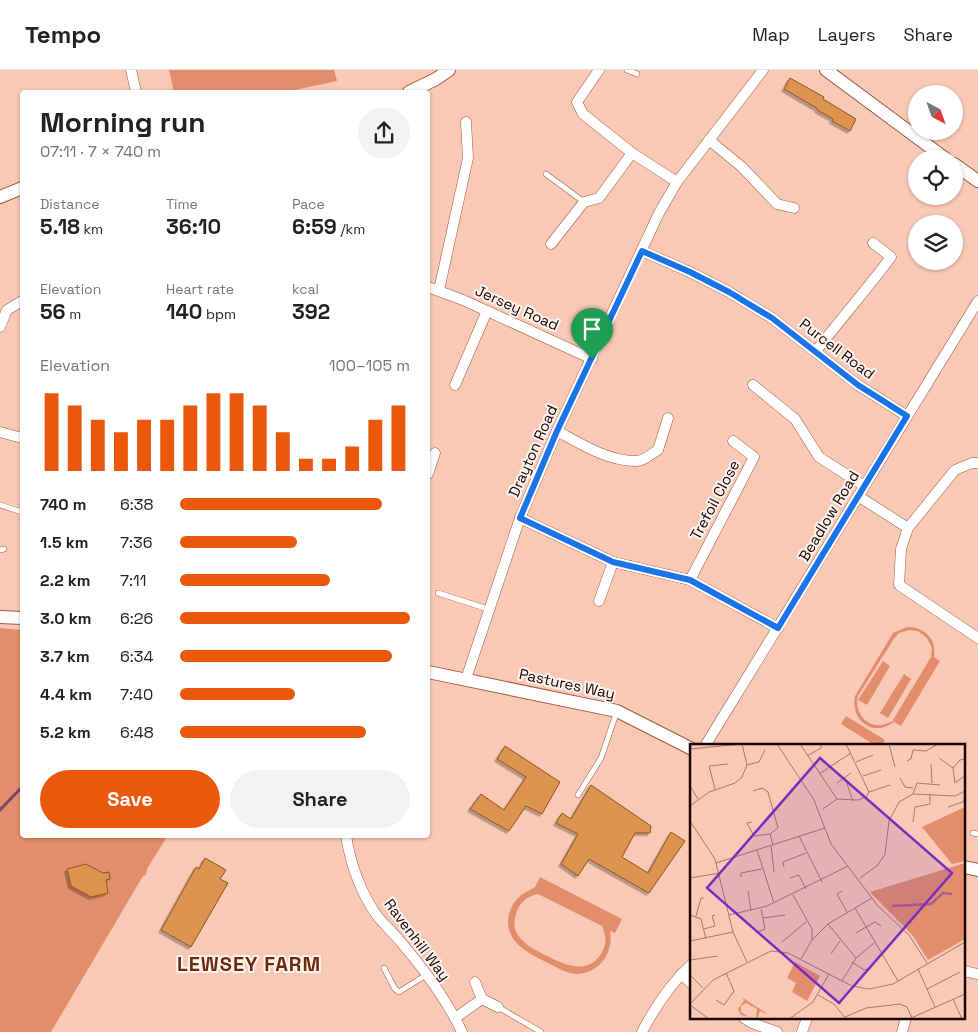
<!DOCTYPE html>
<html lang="en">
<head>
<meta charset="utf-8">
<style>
	:root { --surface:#fff; --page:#f2f2f2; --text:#222; --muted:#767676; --line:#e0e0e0; --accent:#ea580c }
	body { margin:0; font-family:"Space Grotesk",sans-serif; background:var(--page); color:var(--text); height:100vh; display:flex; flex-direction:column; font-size:19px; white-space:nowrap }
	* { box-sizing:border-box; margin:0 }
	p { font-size:16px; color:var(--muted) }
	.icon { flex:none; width:28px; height:28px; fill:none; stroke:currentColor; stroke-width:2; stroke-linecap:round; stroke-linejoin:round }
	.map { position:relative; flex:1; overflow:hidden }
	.panel { position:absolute; left:20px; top:20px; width:410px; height:748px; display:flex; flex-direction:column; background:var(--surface); border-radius:5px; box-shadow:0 1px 4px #0004 }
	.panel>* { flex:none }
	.needle { width:32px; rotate:139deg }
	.controls { position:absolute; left:908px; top:15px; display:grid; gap:10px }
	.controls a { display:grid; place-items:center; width:55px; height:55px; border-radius:50%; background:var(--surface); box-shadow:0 1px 4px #0004; font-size:25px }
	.pin { position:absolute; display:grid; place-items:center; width:42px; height:42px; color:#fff; margin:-51px -21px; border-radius:50% 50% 50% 0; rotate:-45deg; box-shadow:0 0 5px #0007 }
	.pin .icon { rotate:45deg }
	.round { display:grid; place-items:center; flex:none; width:52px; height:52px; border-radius:26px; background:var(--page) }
	.overview { display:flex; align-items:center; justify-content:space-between; height:85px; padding:0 20px }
	h1 { font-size:28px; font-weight:700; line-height:38px }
	.figures { display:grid; grid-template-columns:repeat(3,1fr); gap:8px; height:85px; padding:5px 20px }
	.figures div { display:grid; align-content:center }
	.figures b { font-size:21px; font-weight:700 }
	.figures small { font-size:14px; font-weight:400 }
	.figures p { font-size:14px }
	.chart { height:140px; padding:10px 20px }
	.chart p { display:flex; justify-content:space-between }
	.chart svg { width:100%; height:90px; margin-top:5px; stroke:var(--accent); stroke-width:6 }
	.primary-button { display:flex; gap:10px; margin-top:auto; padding:10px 20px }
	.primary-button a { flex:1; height:58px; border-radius:30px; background:var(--accent); color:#fff; font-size:20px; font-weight:700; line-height:58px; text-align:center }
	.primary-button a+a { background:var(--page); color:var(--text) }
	ul { padding:0 20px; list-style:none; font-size:16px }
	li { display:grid; grid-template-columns:80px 60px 1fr; align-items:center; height:38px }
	li i { height:12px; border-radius:6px; background:var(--accent) }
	header { display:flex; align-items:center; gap:30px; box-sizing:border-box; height:70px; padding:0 25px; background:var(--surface); border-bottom:1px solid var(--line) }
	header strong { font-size:24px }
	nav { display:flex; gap:28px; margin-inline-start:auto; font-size:18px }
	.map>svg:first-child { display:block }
</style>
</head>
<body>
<header>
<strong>Tempo</strong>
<nav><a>Map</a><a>Layers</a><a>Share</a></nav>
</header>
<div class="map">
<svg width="978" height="962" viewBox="0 0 978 962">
	<defs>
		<filter id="shadow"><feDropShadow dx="-2.5" dy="2.5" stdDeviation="0" flood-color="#0004"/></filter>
	</defs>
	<rect width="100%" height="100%" fill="#fac9b6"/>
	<g fill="#e28e6c" fill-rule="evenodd">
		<polygon points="169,0 334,0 337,11 285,22 174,22"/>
		<path d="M907,557C925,557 937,569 934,587L940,591L901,656L894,652C873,668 850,650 855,626L893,563ZM909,560L918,561L927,568L932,578L931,587L893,650L894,651C890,652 886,654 882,655C865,657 854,641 858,626L893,570L899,563Z"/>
		<polygon points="0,558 22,560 22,765 168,765 147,799 146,805 143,806 51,962 0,962"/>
		<polygon points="883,591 890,596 867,635 858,630"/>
		<polygon points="904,604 911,609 888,648 880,643"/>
		<polygon points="846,646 885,670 881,676 876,676 841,654"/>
		<path d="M540,807L622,849L615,863L610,861C614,882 600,903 577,904C567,904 558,898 548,893C528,883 503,872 509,844C512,833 519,825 528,821C531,819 532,819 535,817C537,814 538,810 540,807ZM538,824L602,856C606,865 607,874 602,882C589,906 565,895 547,886C531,878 508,867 516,844C519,833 527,826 538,824Z"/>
	</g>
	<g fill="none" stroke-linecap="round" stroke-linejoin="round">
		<polyline stroke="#814265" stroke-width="3" points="0,740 22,717"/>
	</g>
	<g fill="#db934f" stroke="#8d5519" filter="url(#shadow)">
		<polygon points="790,8 824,27 823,29 856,49 850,61 832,51 833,49 817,40 818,39 784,19"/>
		<polygon points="505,676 560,712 542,744 526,736 509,761 470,739 481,724 504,740 526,707 497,689"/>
		<polygon points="591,715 651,756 650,763 635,763 622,787 648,803 671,762 685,771 649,823 589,789 578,806 561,794 578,764 556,753 562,743 571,749"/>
		<polygon points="205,788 226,800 220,809 228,813 191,877 161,860 196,797 199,799"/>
		<polygon points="86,794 103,803 109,802 110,809 106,810 108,823 91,827 71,816 67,799"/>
	</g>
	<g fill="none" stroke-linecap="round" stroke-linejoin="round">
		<g stroke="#9f583b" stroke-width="6">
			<g id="service">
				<polyline points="627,0 637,4"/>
				<polyline points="546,104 584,132"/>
				<polyline points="0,435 22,442"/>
				<polyline points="0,480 4,479"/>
				<polyline points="438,523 488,539"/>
				<polyline points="578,725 601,688 617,641"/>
				<polyline points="973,763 978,764"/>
				<polyline points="384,898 395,919 399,922 426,905"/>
				<polyline points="498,937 541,962"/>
			</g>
		</g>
		<g stroke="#9f583b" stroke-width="11">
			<g id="minor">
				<polyline points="131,0 136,22"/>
				<polyline points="599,0 577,32 583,44 632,83 677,112"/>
				<polyline points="709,70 742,97 777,134 794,138"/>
				<polyline points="551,174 584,132 599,128 632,83"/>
				<polyline points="642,181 690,202 729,222 772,248 858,315 907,346"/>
				<polyline points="428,217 463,230 592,289"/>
				<polyline points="439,220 468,88 466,52"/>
				<polyline points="0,257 7,240 22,231"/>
				<path d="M816,281C841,249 867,219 891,187L873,173"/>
				<polyline points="455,315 487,241"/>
				<polyline points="753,315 795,349 819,387 864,416"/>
				<path d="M557,361C581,374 609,392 637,391C644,391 652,383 658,380L668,348"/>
				<polyline points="0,362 22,368"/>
				<polyline points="428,404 435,383"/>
				<polyline points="858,426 908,458 901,479 899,515 978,568"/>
				<polyline points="520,448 613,492 690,510 778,558"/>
				<polyline points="908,458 955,400 972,393 978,393"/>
				<polyline points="690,510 754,387 733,371"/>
				<polyline points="599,531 613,492"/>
				<polyline points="466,609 520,448 557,361 659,143 677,112 763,0"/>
				<polyline points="705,676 978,231"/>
				<path d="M346,765C350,793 361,824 378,847C385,855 392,862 399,870C421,895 448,932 462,962"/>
				<polyline points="964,901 978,904"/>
				<polyline points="681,904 692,914"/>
				<polyline points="475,912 482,929"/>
				<polyline points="455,948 482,929 498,937"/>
				<polyline points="744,948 752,953 777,962"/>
				<path d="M642,962C655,937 671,913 692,894"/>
				<polyline points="802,962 807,948"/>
				<polyline points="902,962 906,948"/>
			</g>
		</g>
		<g stroke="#9f583b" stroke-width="14">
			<g id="tertiary">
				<polyline points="826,0 946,89"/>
				<polyline points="409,22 436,9 449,0"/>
				<polyline points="954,94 978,111"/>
				<polyline points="0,127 22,118"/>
				<polyline points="0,547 22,548"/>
				<polyline points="428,602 617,641 692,679"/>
				<polyline points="964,797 978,800"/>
			</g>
		</g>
		<use href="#service" stroke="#fff" stroke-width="5"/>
		<use href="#minor" stroke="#fff" stroke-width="10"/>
		<use href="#tertiary" stroke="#fff" stroke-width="12"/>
	</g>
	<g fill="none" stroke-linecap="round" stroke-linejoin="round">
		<g stroke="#fff" stroke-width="10">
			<polygon id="route" points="642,181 690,202 729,222 772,248 858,315 907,346 778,558 690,510 613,492 520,448 557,361"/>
		</g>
		<use href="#route" stroke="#1a73e8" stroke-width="6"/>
	</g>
	<g text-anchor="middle" stroke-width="4" stroke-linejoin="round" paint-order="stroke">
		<g font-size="15" fill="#1d0400" stroke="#fdf5f1">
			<text transform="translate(517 238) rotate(24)" y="5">Jersey Road</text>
			<text transform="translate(837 279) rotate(37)" y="5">Purcell Road</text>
			<text transform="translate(533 381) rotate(-66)" y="5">Drayton Road</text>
			<text transform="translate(715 430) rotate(-62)" y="5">Trefoil Close</text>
			<text transform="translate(829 446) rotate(-59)" y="5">Beadlow Road</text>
			<text transform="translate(567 614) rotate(12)" y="5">Pastures Way</text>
			<text transform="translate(417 870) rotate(53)" y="5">Ravenhill Way</text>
		</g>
		<g font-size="20" font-weight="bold" letter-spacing="1" fill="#6c2a0b" stroke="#fdf5f1">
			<text x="249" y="901">LEWSEY FARM</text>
		</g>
	</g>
	<g transform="translate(690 674)">
		<rect width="275" height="275" fill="#fac9b6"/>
		<path d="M275,63V117L262,120L232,83ZM275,119V195L238,216L223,192L180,148ZM105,218L130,232L117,257L102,248L106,239L97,234ZM53,254L76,269V270L70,267L67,275L51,271L48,265L54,257ZM56,259L67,265L66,274H60L51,268V262Z" fill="#e28e6c" fill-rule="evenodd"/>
		<path fill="none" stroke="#ac5d90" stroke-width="2.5" d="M202,162L241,160L253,149L262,150"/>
		<path fill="none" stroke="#a27a6d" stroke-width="1" d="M87,0L124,56L141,100L188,162L219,191L237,219M110,0L147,55L168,56L176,53L179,48M156,0L179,48M199,0L205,23M0,5L52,0M117,12L131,4V0M249,14L263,24M217,17L221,15L223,6L236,7L248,0M166,18L183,11M241,20L242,39M57,21L69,18L75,6M129,30L161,9M173,32L191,26M273,33L265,39L263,24L270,16L275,15M155,34L163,57M210,34L215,43L223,44M147,39L161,29M0,42L8,55M25,45L19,22L38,20M63,47L72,44L78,48L88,84L80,90L83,101M179,48L200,41M223,50L227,39L250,41M0,62L19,48L45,39L52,33L57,21L52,0M258,63L273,58L275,54M133,65L147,55M0,77L25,115L43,188L57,218M62,78L57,79L64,92L80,90M223,78L225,63L240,60V50M109,92L132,138M81,101L84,128M67,106L84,159M26,119L135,84M94,123L93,118L116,109M51,133V129L72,125M0,134L30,129M100,134L109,131L116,145M170,134L188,121L195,110L199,77L209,58L223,50L265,52L275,47M58,147L61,167M152,147L147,150L157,168M103,151L122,185V196M165,164L208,237M0,171L11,175L16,195M39,171L77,162L158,122M6,172L11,154H14M73,174L95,171M138,180L166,214M14,185L25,182L22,172L25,171M66,189L75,185L71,165M166,189L185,178L191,182M0,197L43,188M92,198L116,178M141,210L150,197M111,215L122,196L138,180L182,154M0,216L28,212M162,218L174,226L181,224M228,225L245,263M0,231L13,244M152,237L166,214L184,199M237,245L270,228M128,251L144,260L156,275M263,255L272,275M26,256L34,261L44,247L36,229M0,260L23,236L81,207L98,209L162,242L179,245L203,240L275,198M0,261L19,275M155,273L176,264L210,260L217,263L222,274M99,275L123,258L139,230M219,275L275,250"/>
		<path fill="#7b2cbf" fill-opacity="0.15" stroke="#7b2cbf" stroke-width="2.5" d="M130,14L262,129L149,259L17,144Z"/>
		<rect width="275" height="275" fill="none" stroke="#1d0400" stroke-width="2.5"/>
	</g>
</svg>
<div class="controls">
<a><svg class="needle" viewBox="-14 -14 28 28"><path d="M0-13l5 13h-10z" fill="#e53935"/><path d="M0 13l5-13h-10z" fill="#767676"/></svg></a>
<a><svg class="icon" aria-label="locate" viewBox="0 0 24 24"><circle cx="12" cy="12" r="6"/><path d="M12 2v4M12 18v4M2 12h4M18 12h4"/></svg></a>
<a><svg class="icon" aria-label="layers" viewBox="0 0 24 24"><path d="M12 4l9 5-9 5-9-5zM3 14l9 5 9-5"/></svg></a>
</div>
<div class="pin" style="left:592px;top:289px;background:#1e9e55"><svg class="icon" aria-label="arrive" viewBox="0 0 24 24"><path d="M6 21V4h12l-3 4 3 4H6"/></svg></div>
<section class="panel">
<div class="overview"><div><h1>Morning run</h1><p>07:11 · 7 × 740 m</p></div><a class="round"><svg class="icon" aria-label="share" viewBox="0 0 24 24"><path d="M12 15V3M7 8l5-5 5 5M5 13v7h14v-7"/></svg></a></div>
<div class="figures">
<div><p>Distance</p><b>5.18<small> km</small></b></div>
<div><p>Time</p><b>36:10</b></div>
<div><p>Pace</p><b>6:59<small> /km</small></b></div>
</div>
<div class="figures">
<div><p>Elevation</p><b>56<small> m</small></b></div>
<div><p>Heart rate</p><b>140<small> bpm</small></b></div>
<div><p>kcal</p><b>392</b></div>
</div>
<div class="chart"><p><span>Elevation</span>100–105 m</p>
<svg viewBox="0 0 160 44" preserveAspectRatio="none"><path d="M5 44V6M15 44V12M25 44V19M35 44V25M45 44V19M55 44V19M65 44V12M75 44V6M85 44V6M95 44V12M105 44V25M115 44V38M125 44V38M135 44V32M145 44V19M155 44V12"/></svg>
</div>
<ul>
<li><b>740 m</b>6:38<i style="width:88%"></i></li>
<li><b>1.5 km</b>7:36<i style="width:51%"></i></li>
<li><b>2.2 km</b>7:11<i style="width:65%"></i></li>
<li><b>3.0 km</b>6:26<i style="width:100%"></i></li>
<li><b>3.7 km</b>6:34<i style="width:92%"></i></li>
<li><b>4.4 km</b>7:40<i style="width:50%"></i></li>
<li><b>5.2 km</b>6:48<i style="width:81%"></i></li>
</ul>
<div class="primary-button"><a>Save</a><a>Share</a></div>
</section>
</div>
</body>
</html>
